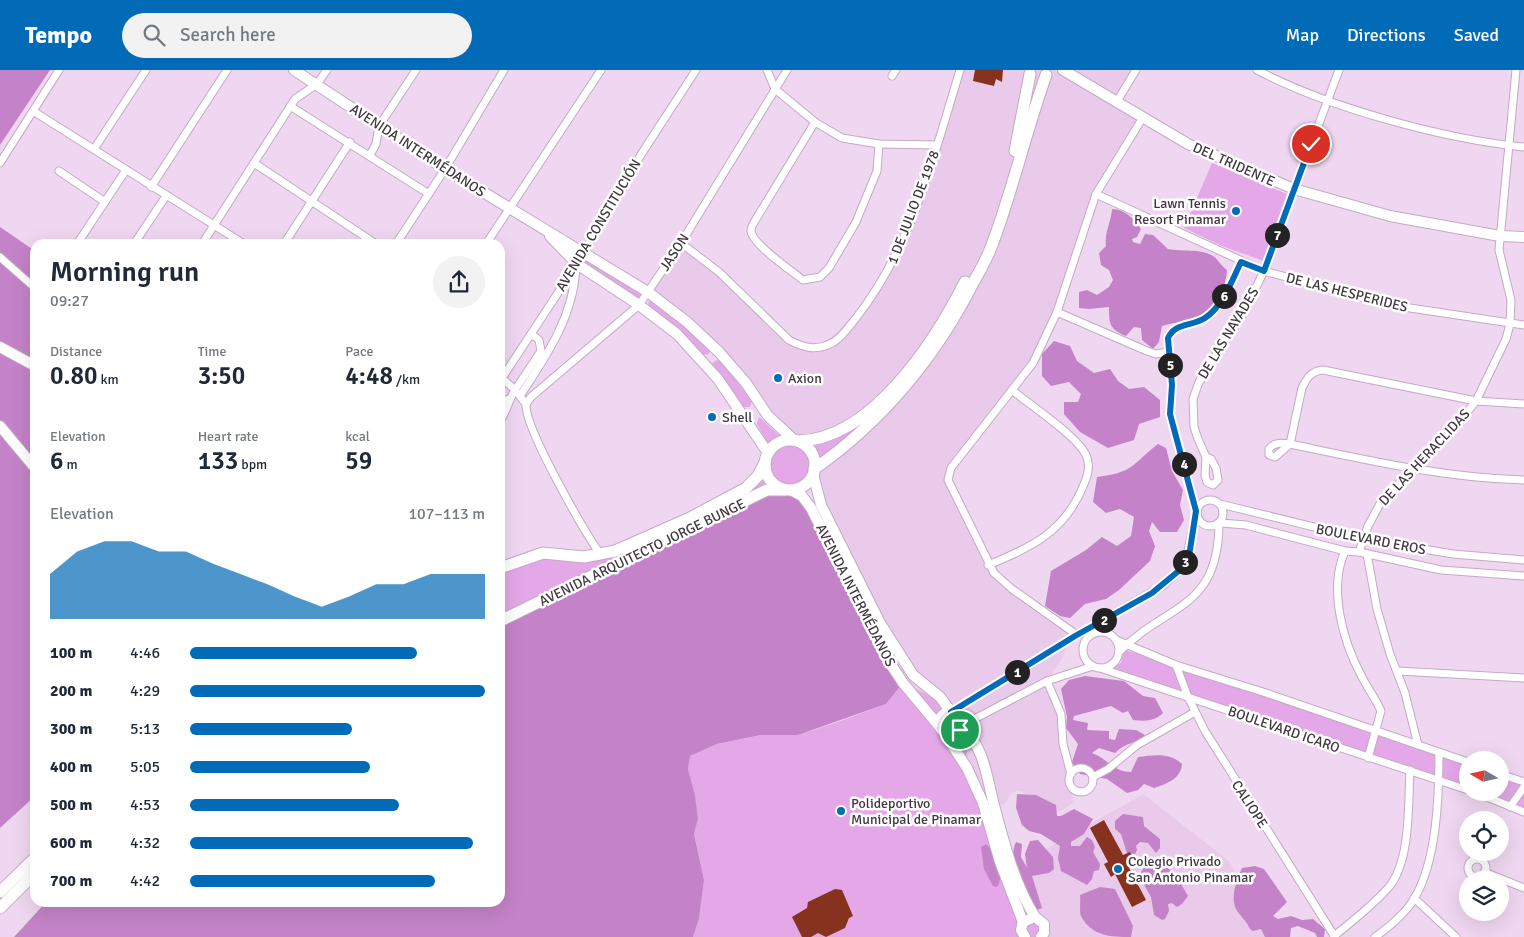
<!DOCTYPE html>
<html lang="en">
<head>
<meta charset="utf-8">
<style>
	:root { --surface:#fff; --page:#f2f2f3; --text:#1f2937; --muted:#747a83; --accent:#026bb7 }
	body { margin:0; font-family:Signika,sans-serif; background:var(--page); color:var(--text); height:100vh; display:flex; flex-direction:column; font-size:19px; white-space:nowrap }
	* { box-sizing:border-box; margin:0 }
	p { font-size:16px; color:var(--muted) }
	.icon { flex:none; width:28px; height:28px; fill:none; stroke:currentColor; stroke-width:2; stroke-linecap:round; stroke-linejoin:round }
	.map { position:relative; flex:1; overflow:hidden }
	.details { position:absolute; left:30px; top:169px; width:475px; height:668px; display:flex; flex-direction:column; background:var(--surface); border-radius:15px; box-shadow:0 5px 20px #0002 }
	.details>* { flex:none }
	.needle { width:32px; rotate:279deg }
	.controls { position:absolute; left:1459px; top:681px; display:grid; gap:10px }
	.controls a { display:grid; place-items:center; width:50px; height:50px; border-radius:50%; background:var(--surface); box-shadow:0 5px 20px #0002; font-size:25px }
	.pin { position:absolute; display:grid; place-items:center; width:42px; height:42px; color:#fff; margin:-21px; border:2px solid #fff; border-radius:50%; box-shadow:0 1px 5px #0007 }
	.km { position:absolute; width:25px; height:25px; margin:-12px; border-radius:50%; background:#222; color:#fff; font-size:14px; line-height:25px; text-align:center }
	.round { display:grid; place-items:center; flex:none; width:52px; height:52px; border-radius:26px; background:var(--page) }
	.head { display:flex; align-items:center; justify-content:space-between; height:85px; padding:0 20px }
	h1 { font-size:28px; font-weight:600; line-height:38px }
	.figures { display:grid; grid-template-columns:repeat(3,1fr); gap:8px; height:85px; padding:5px 20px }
	.figures div { display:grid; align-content:center }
	.figures b { font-size:25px; font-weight:600 }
	.figures small { font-size:14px; font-weight:400 }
	.figures p { font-size:14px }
	.chart { height:140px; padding:10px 20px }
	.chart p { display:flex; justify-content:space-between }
	.chart svg { width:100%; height:90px; margin-top:5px; fill:var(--accent); opacity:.7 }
	ul { padding:0 20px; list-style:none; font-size:16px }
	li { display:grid; grid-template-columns:80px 60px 1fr; align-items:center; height:38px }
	li i { height:12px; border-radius:6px; background:var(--accent) }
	header { display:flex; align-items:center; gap:30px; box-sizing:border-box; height:70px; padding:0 25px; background:var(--accent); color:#fff }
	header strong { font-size:24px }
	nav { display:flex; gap:28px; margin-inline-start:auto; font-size:18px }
	.search { width:350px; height:45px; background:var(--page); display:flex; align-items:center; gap:12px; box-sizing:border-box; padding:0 18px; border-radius:28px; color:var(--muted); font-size:19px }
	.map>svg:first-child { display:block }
</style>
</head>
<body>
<header>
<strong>Tempo</strong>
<div class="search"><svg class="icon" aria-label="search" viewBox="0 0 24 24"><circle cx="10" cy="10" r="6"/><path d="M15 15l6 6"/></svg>Search here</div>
<nav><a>Map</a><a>Directions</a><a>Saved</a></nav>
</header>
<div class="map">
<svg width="1524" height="867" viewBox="0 0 1524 867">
	<rect width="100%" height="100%" fill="#f0d7f1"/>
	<g fill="#e9caea">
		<polygon points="960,0 1136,0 1117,32 1142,49 1102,114 1057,242 1033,293 951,398 948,410 988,495 1069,563 1064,585 1047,611 1061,644 1073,733 1059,742 1020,721 1012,722 1005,734 994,738 983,733 967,698 967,675 961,650 903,613 829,471 811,382 806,376 794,370 719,282 648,222 681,173 719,202 789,270 819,278 865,236 909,154"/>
		<polygon points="1143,724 1229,791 1271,867 1047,867 1017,835 1004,803"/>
	</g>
	<g fill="#e4a7e7">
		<polygon points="1212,93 1287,124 1264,191 1222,176 1184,158"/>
		<polygon points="585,189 641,224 641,227 638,229 583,193"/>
		<polygon points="649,230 654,230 709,278 709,284 703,285 676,258 648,237"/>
		<polygon points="716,290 722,292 752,331 750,337 744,337 713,299 712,294"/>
		<polygon points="759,347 779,365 768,374 757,354"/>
		<polygon points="856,357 858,359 821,391 813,374 832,371"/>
		<circle cx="789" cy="395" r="21"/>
		<polygon points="763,403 765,410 772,417 500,546 500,504 540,489 604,489"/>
		<polygon points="1124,580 1176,595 1467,692 1467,720 1110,599 1121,593"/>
		<polygon points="903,613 936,629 960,648 961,666 967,675 967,698 1010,819 1031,847 1035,847 1047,867 693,867 699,849 704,810 694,764 698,748 688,699 690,686 717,674 762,665 798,665 838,652 886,634"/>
		<polygon points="1500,704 1524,712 1524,743 1473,723 1500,722"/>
	</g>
	<g fill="#c483c8">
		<polygon points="0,0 50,0 0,75"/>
		<path d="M1112,139C1125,139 1134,149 1141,159L1137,167L1132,169L1133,172L1140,174L1145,164L1153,165L1168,179C1182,182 1200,178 1213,186C1218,189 1221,196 1227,200C1226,218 1216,238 1200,247C1195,250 1171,253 1162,256L1159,272L1153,279L1142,270L1141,258L1134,257L1126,266C1109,259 1109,253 1109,237L1089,239L1079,238V222L1087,220L1097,225L1109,217L1113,210L1109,200L1101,195L1099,183L1106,176C1104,163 1111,153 1112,139Z"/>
		<polygon points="0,157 35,181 35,726 0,758"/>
		<polygon points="1054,271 1070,276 1077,291 1094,303 1110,299 1118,311 1129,319 1144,317 1160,330 1160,347 1139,354 1134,370 1108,378 1080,362 1064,344 1064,332 1078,332 1081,324 1069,312 1051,316 1042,306 1042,284"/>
		<path d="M1158,374L1166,378L1172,401L1183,420L1180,435L1184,450L1177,462H1160L1152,452L1149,461L1155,476L1150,491L1119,520L1106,529L1085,534L1070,548L1060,546L1045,536L1051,501L1086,480L1102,467L1117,476L1131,466L1134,447L1120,439L1106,443L1093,432L1097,407C1135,402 1131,395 1158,374Z"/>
		<polygon points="767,420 802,426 903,613 886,634 798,665 761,665 717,674 690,686 688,699 695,726 698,749 694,764 704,810 699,849 693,867 14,867 47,831 500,831 500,551"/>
		<path d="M1085,606L1124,611L1143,626L1155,628L1163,643C1154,652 1145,651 1133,650L1128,641L1123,643L1111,636L1074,646L1073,650L1088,653L1087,660L1109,661V669L1115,670L1119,659L1136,660L1145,665C1138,673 1124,673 1115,683L1099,678L1092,683C1108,689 1114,702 1131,702L1138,687C1153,685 1170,682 1182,694C1181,709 1166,714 1154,718L1144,714L1138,720L1127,723L1107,709L1080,704L1072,692L1078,674L1066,658L1067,647L1061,619L1069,610Z"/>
		<polygon points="1017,724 1036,725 1056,735 1057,746 1061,746 1074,739 1093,749 1084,764 1071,772 1071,776 1080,776 1087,767 1092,770 1095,777 1093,782 1100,794 1099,800 1094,801 1092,809 1087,815 1061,801 1058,788 1060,776 1041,764 1029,761 1022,755 1016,738"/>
		<polygon points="1123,744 1143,747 1144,756 1160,769 1160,778 1156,783 1148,773 1140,772 1136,776 1137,780 1135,784 1127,783 1121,764 1115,759 1115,751"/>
		<path d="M1038,770L1053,787L1054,799L1049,803L1032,806L1042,838L1037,840C1026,825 1006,790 1016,772L1022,774L1021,787L1027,798L1025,784L1030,771Z"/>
		<path d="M986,774C996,782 1005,806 997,817L993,816L984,799L981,777Z"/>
		<path d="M1154,791C1170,794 1181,813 1188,826L1182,834L1177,837L1172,833L1168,834L1169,841L1165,849L1162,850L1154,845L1151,827L1139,806L1144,797Z"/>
		<path d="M1255,796L1264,799L1287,832L1273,846L1278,849L1291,846L1302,850L1313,849L1325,859L1324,867H1317L1315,863L1298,856L1291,858L1290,867H1265L1261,859L1253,861L1250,859C1246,850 1240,846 1236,839C1230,826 1237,810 1242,798Z"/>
		<path d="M1100,817L1115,819L1133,856L1131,867C1111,867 1091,866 1081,846C1079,841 1081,831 1080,825Z"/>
	</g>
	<g fill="#87321f">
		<polygon points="975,0 1003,0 1002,12 996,9 994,16 973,11"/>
		<polygon points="1104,750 1123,785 1130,782 1133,788 1126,792 1146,830 1132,837 1115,804 1111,807 1104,794 1108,792 1090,758"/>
		<polygon points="835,819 842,820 853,846 849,848 845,858 826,867 818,863 811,867 802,867 792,847 807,838 808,832"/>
	</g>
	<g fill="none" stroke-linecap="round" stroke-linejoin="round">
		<g stroke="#c3aac4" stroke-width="9">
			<g id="minor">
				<polyline points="767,0 775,19 815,52 842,68 879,74 937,75"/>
				<path d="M1257,0C1329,38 1444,69 1524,77"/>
				<polyline points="892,6 896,0"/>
				<polyline points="1116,33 1136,0"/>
				<polyline points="290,36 429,124"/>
				<polyline points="33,41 244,174"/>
				<path d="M815,52L753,154C752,156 751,159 751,161C752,174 793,202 803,210L820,207L829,198L856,152L877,101L879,74"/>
				<polyline points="94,79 146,0"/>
				<polyline points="370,85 376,74 379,56 416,0"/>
				<polyline points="0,93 59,0"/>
				<polyline points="254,93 376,174"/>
				<polyline points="59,101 105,132"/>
				<polyline points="151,117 227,0"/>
				<polyline points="1096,124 1264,201 1390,235 1524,255"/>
				<path d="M681,173L719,202L789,270C804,278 816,281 832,273C842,268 849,256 856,248C912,177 934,85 960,0"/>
				<polyline points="77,174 126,100"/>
				<polyline points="134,174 166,126"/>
				<polyline points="202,174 295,29 317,14 327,0"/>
				<polyline points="284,174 350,72"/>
				<polyline points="396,174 445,99 504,0"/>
				<polyline points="486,174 601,0"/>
				<polyline points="0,187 35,218"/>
				<polyline points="1057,242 1147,281 1156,284 1168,282"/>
				<path d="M531,264L539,270L541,281L515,320L526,334C524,357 585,463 601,485"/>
				<polyline points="500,311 577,194 642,83 696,0"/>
				<path d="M520,326C547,285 574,246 576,196"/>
				<polyline points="500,334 502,331 509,329"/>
				<polyline points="526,334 531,327 639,235 681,173 787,0"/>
				<path d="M500,351C508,339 508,331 515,320L502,308"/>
				<path d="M1290,374L1275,387L1269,385V379C1274,372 1282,373 1290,374C1367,390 1445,408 1524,410"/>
				<path d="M1290,374L1302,318C1307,308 1311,301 1323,300L1476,331L1524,334"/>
				<polyline points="1206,387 1205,405 1207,412 1213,415 1218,410 1216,398 1211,389 1206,387 1198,369 1194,357 1193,329 1199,312 1244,242 1264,201 1339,0"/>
				<circle cx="1210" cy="443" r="13"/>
				<polyline points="1220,434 1363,469 1453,484 1524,490"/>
				<path d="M1196,441L1170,344L1172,315L1168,268C1176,252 1191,257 1205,248C1223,236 1232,210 1241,192"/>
				<polyline points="1221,453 1246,455 1345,481 1359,482 1441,500 1524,506"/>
				<path d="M1345,481C1328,519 1343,572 1362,607C1368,619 1376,629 1381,641L1368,688"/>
				<polyline points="1359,482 1368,456 1382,430 1451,362 1476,331 1506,269 1510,254 1511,230 1499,180 1516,0"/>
				<polyline points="1367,484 1377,539 1390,584 1405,623 1418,675"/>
				<path d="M988,495C1031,478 1066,461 1084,414C1088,405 1091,395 1086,385C1077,366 1030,335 1012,320"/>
				<circle cx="1101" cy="580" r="18"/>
				<polyline points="1077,565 1012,519 994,503 948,410 951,398 1033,293 1057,242 1096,124 1142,49"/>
				<polyline points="1116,570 1176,595 1263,622 1468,692"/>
				<path d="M1119,582C1167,533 1218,541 1219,454"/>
				<polyline points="1176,595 1188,627 1205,661 1335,867"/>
				<polyline points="1100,598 1468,720"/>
				<polyline points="1398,601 1524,608"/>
				<polyline points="1047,611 1061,644 1063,674 1071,704"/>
				<polyline points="951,642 1077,565 1164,515 1181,499 1186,490 1196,445"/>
				<polyline points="961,656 1047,611 1093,596"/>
				<circle cx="1081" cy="710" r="12"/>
				<polyline points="1500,704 1524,712"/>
				<polyline points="1093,707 1108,699 1137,675 1195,642"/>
				<polyline points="1475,722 1524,742"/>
				<polyline points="1510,737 1524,717"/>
				<circle cx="1477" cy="798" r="9"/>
				<polyline points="1484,802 1524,818"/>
				<polyline points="1414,828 1456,867"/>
				<path d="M1334,866C1353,851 1373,835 1389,817C1411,790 1408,734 1410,700"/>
				<path d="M1375,867C1389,857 1405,844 1414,829C1437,791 1439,726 1439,682"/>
			</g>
		</g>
		<g stroke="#c3aac4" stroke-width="12">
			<g id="secondary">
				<polyline points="294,0 445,99 648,222 687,252 719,282 746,313 768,346 794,370"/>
				<polyline points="1063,0 1188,74 1294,119 1390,146 1500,166 1524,167"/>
				<polyline points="550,166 577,194 639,235 677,264 718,309 768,383"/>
				<polyline points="0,277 35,296"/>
				<polyline points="0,356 35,398"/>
				<polyline points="813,404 821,435 880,553 913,605 940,627 951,642"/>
				<polyline points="791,420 802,426 811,438 886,587 903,613 939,656"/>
				<circle cx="950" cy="653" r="11"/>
				<path d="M961,656C985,678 986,705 994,735C1004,773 1014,813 1035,847"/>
				<polyline points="945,664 967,698 983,733 1000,792 1023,852"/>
				<polyline points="1025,867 1021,860 1023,852 1035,847 1044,854 1044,863 1041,867"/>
			</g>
		</g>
		<g stroke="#c3aac4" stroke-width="13">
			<g id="primary">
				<polyline points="1015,81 1030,4"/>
				<circle cx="790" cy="395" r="25"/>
				<path d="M798,371C872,370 935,271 965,212"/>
				<path d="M814,399C882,352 936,286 973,213C980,201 987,188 992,175C1013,119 1026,61 1046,5"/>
				<polyline points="500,498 543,483 584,487 615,481 690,448 746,418 758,406 764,394"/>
				<polyline points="500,551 767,420 785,420"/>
				<polyline points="0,822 35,788"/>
				<polyline points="0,838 35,803"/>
			</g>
		</g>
		<use href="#minor" stroke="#fff" stroke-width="7"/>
		<use href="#secondary" stroke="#fff" stroke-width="10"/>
		<use href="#primary" stroke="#fff" stroke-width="11"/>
	</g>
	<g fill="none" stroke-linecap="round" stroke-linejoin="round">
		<g stroke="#fff" stroke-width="10">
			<path id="route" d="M960,660V648L951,642L1075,566L1152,523L1181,499L1190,480L1196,441L1170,344L1172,315L1168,268C1176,252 1191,257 1205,248C1223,236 1232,210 1241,192L1264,201L1311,74"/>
		</g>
		<use href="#route" stroke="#026bb7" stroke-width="6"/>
	</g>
	<g fill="#026bb7" stroke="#fff" stroke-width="2">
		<circle cx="1236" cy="141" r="5"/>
		<circle cx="778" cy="308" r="5"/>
		<circle cx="712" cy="347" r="5"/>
		<circle cx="841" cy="741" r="5"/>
		<circle cx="1118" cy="799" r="5"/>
	</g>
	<g text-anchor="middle" stroke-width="5" stroke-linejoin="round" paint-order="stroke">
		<g font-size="14" fill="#413741" stroke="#fff">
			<text transform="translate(418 80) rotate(33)" y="5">AVENIDA INTERMÉDANOS</text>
			<text transform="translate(1234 94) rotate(24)" y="5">DEL TRIDENTE</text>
			<text transform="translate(913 137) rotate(-69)" y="5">1 DE JULIO DE 1978</text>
			<text transform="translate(598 155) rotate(-59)" y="5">AVENIDA CONSTITUCIÓN</text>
			<text transform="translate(674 182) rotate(-57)" y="5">JASON</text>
			<text transform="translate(1347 222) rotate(14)" y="5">DE LAS HESPERIDES</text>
			<text transform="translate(1228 263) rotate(-59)" y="5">DE LAS NAYADES</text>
			<text transform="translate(1424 387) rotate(-47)" y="5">DE LAS HERACLIDAS</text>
			<text transform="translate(1371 469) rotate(11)" y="5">BOULEVARD EROS</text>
			<text transform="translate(642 482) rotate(-26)" y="5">AVENIDA ARQUITECTO JORGE BUNGE</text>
			<text transform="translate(856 525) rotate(63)" y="5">AVENIDA INTERMÉDANOS</text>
			<text transform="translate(1284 659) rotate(19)" y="5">BOULEVARD ICARO</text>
			<text transform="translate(1250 734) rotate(57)" y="5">CALIOPE</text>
		</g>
		<g font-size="14" fill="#413741" stroke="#fff" text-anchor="start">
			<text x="1226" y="138" text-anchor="end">Lawn Tennis<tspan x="1226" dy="16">Resort Pinamar</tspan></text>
			<text x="788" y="313">Axion</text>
			<text x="722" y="352">Shell</text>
			<text x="851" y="738">Polideportivo<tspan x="851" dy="16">Municipal de Pinamar</tspan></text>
			<text x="1128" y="796">Colegio Privado<tspan x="1128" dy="16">San Antonio Pinamar</tspan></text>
		</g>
	</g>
</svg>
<div class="controls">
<a><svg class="needle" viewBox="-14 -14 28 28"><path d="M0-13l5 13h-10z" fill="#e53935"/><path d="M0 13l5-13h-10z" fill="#747a83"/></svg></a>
<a><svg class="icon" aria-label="locate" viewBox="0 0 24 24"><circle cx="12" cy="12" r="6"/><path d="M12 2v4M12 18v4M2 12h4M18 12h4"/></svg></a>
<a><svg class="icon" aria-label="layers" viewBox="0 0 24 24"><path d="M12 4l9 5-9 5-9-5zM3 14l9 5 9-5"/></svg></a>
</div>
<div class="pin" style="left:960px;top:660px;background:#1e9e55"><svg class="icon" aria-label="arrive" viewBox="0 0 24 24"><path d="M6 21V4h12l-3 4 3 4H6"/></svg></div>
<div class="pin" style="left:1311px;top:74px;background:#d93025"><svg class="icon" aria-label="check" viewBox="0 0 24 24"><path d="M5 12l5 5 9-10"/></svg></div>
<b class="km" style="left:1017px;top:602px">1</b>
<b class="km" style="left:1104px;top:550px">2</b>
<b class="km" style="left:1185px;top:492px">3</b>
<b class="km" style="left:1184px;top:394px">4</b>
<b class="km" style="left:1170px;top:295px">5</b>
<b class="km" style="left:1224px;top:226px">6</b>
<b class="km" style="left:1277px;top:165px">7</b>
<section class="details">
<div class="head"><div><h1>Morning run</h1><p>09:27</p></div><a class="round"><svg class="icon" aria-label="share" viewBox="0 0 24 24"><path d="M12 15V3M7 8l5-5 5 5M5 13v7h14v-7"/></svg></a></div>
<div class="figures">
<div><p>Distance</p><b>0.80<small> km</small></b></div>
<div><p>Time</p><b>3:50</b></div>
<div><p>Pace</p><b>4:48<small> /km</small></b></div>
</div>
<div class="figures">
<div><p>Elevation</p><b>6<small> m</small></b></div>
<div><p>Heart rate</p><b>133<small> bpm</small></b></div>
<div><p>kcal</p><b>59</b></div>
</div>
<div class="chart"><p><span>Elevation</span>107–113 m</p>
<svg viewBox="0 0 160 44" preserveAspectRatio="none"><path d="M0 44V22L10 11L20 6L30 6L40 11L50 11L60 17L70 22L80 27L90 33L100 38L110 33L120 27L130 27L140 22L150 22L160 22V44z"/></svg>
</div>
<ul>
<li><b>100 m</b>4:46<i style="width:77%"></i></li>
<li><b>200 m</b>4:29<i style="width:100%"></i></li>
<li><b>300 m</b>5:13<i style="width:55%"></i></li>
<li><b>400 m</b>5:05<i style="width:61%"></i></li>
<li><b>500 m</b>4:53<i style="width:71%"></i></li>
<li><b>600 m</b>4:32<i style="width:96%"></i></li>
<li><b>700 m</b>4:42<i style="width:83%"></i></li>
</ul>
</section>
</div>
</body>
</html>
